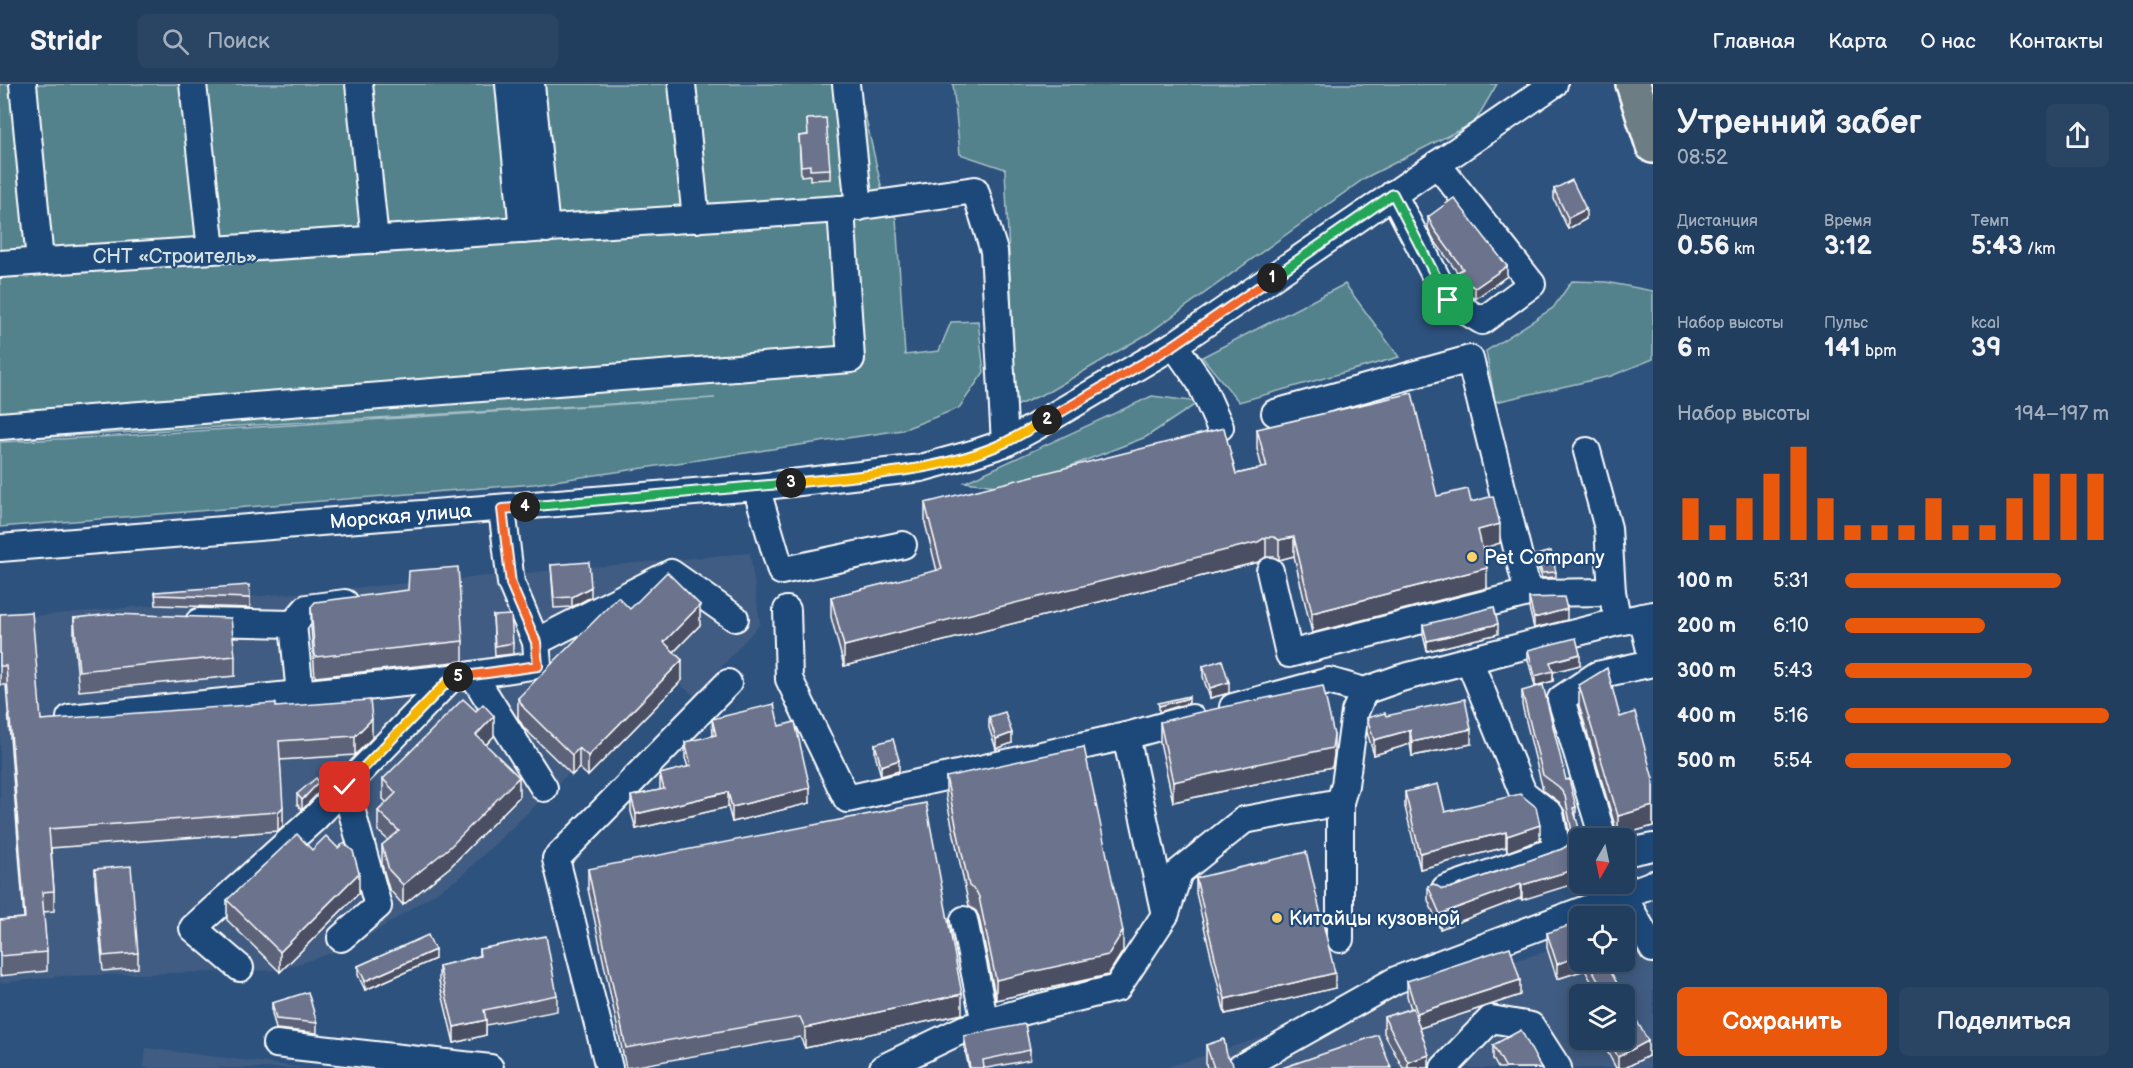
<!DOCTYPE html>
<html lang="ru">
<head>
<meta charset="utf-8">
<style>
	:root { --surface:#223e5e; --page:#2a4564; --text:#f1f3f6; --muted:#a2aebc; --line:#3f5773; --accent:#ea580c }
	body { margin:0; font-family:"Balsamiq Sans",sans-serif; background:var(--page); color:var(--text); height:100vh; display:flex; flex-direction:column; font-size:22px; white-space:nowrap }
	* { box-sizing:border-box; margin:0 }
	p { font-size:20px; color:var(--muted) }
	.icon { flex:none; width:33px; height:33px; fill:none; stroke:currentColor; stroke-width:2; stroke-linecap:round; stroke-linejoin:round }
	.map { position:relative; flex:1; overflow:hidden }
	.panel { display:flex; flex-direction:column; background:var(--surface); width:480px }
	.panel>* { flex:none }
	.needle { width:39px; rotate:189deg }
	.buttons { position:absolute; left:1569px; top:744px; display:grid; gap:12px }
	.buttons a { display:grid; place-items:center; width:66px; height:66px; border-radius:9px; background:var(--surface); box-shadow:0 3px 15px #0003,0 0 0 2px var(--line); font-size:30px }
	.pin { position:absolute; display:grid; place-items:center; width:51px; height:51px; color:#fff; margin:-26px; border-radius:12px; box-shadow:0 3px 9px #0006 }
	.km { position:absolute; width:30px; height:30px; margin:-15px; border-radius:50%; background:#222; color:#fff; font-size:16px; line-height:30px; text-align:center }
	.round { display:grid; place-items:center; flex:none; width:63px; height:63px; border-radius:9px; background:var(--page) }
	.summary { display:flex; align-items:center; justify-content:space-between; height:102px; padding:0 24px }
	h1 { font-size:33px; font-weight:700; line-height:45px }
	.figures { display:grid; grid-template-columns:repeat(3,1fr); gap:9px; height:102px; padding:6px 24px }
	.figures div { display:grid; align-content:center }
	.figures b { font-size:26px; font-weight:700 }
	.figures small { font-size:16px; font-weight:400 }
	.figures p { font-size:16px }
	.chart { height:168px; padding:12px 24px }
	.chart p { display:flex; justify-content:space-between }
	.chart svg { width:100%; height:108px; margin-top:6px; stroke:var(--accent); stroke-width:6 }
	.action { display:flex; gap:12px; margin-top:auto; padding:12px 24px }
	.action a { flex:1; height:69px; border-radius:9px; background:var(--accent); color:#fff; font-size:24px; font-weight:700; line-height:69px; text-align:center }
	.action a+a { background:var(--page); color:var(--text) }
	ul { padding:0 24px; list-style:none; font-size:20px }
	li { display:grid; grid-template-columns:96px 72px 1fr; align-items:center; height:45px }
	li i { height:15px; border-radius:8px; background:var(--accent) }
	header { display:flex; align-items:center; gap:36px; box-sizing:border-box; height:84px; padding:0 30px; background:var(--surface); border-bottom:2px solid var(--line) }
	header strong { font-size:28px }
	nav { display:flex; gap:33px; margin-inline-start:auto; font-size:21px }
	.search { width:420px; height:54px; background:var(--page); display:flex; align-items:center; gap:15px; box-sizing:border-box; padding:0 21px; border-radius:9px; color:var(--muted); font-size:22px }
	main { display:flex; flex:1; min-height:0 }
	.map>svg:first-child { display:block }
</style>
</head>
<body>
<header>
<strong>Stridr</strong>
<div class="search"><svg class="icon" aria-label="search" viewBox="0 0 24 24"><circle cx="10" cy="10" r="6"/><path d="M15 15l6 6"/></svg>Поиск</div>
<nav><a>Главная</a><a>Карта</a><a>О нас</a><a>Контакты</a></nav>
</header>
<main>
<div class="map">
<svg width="1653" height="984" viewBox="0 0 1653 984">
	<rect width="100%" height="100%" fill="#2e527e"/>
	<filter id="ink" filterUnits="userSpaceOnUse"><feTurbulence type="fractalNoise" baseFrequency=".0167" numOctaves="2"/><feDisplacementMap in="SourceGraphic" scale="12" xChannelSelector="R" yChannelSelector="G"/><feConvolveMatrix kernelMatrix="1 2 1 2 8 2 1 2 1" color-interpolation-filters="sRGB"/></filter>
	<g filter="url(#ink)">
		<g fill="#415c82" fill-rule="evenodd">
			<polygon points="750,469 760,540 695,612 670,593 460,793 353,862 280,886 61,892 0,899 0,535"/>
			<path d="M1653,837V984H1165L1403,909L1579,858L1580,878H1624L1625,846ZM1580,910H1624V956H1580Z"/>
			<polygon points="146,964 306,984 144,984"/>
		</g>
		<g fill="#52828c" stroke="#a8c0c6" stroke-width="1.5">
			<polygon points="0,0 858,0 885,119 896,134 905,271 939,267 951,238 978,237 984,288 959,324 902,346 534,400 0,443 0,358 117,352 715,314 0,356"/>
			<polygon points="953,0 1497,0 1475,38 1365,94 1149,249 1050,307 1016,322 1005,85 960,70"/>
			<polygon points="1572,197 1606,198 1653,207 1653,275 1611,292 1495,318 1486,267 1553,224"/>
			<polygon points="1345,200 1399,273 1239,318 1202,273"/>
			<polygon points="1152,312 1199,318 1146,353 1014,404 965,398"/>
		</g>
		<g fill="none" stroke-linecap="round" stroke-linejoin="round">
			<g stroke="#fff" stroke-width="30">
				<g id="minor">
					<polyline points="23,0 40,177"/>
					<polyline points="193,0 211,166"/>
					<polyline points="359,0 375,156"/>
					<polyline points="509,0 523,146"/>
					<polyline points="531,0 546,145"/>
					<polyline points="682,0 696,135"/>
					<polyline points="846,0 859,123"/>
					<polyline points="1393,110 1448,216 1482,237 1532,200 1437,80"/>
					<polyline points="0,180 841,125 975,106 994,167 1005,359"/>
					<polyline points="1174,261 1200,298 1220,343"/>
					<polyline points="1275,329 1470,275 1528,509 1612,508"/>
					<polyline points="0,342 851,275 841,125"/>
					<polyline points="1587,367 1608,444 1612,508 1615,523"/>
					<polyline points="756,403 781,487 903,461"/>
					<path id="s1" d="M0,464L756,403L921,384L972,370L1005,359L1033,344L1174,261L1554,0"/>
					<polyline points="1270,487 1289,570 1528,509"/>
					<polyline points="787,526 789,595 847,715 1126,652 1165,831 1117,904 1032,925 964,945 883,984"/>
					<polyline points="1642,533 1653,578"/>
					<polyline points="199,538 293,540 300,610"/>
					<polyline points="293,540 307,524 345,519"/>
					<polyline points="536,558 671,489 735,534"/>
					<polyline points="473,591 544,704"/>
					<polyline points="1233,623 1329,597 1364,607 1401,594 1469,576 1618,538 1653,531"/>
					<polyline points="70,634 451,594"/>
					<polyline points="1126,652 1192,634"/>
					<polyline points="1603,754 1561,615 1597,591 1653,579"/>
					<polyline points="1624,769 1653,763"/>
					<polyline points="1445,805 1557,766 1550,730 1523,709 1469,576"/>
					<polyline points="1623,812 1653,865"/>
					<polyline points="1166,829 1179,788 1244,736 1340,718 1345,701 1355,628 1364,607"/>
					<polyline points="964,836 985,939"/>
					<polyline points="341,854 378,822 345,703"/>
					<polyline points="1340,855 1340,718"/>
					<polyline points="240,884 193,844 315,734 451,594 538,581 536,558 511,499 502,425"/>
					<polyline points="276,960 490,984"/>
					<polyline points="609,984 556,775 728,599"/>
					<polyline points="1240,984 1396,896 1653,800"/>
					<polyline points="1444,984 1491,935 1531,942 1558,984"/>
				</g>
			</g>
			<g stroke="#fff" stroke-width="38">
				<polyline id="major" points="1633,0 1653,62"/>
			</g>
			<use href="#minor" stroke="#1f4a7a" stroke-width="26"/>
			<use href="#major" stroke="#6c7e84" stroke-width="33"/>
		</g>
		<g fill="#5d6379" stroke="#fff" stroke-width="1.5">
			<polygon points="807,35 830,85 830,95 810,96 810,91 801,92 799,52 808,51"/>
			<polygon points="1554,105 1586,135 1568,145 1554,115"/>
			<polygon points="1428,133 1507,192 1475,215 1464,208 1457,199 1457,188 1434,156 1428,144"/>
			<polygon points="1257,345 1437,412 1471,418 1500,459 1482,464 1487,504 1312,549 1294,472 1279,476 1274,473 1266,473 1258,478 844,582 831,533 831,513 937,487 925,439 925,419 1236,390 1262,384 1257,365"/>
			<polygon points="1536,471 1556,488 1556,493 1542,494 1536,477"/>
			<polygon points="551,481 591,513 572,523 554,524"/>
			<polygon points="155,508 250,514 250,524 156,521"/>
			<polygon points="1529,514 1567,536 1534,544 1529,524"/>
			<polygon points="311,523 463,557 463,577 315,593 311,543"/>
			<polygon points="630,525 700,541 674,568 682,596 588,692 579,684 572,691 524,644 518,634 518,614"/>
			<polygon points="0,530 41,636 276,623 372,654 355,671 280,676 283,742 278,747 51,764 54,807 54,827 43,828 47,868 47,887 0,892 0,836 24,834 6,601 0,601"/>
			<polygon points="493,532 513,559 513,570 495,572"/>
			<polygon points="74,534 235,572 235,592 79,607 74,554"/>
			<polygon points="1423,541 1498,550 1427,567 1423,551"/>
			<polygon points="1528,566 1580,581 1553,588 1553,597 1535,602 1528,576"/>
			<polygon points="1203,582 1229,609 1210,614 1203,593"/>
			<polygon points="1579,601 1620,633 1653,695 1653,742 1618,752 1579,621"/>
			<polygon points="1522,607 1576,737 1582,754 1522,816 1521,814 1440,845 1428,816 1428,802 1442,805 1450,804 1562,765 1567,762 1571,757 1565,727 1559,718 1543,706 1522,621"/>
			<polygon points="476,627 494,652 486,661 519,713 450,783 403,821 389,805 382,781 382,761 388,756 378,747 378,727 387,719 383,715 383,695"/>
			<polygon points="1386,632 1471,660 1412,672 1410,660 1374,671 1367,648 1367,634"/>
			<polygon points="989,633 1012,659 996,665 989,644"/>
			<polygon points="712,635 779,642 810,719 732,738 728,723 636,745 631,728 631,712 660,706 660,690 688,683 685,674 685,658 713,652"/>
			<polygon points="1160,638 1334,671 1332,683 1173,718 1160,658"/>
			<polygon points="875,660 899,687 881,692 875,670"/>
			<polygon points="946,693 1123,867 1108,891 996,916 979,833 976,827 969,822 946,713"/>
			<polygon points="319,708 302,726 297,720 297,710"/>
			<polygon points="1405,708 1445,728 1540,756 1507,768 1506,763 1420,785 1405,723"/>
			<polygon points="95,785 138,869 138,884 103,887 95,800"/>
			<polygon points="588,785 962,930 805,964 800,953 626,984 588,805"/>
			<polygon points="1196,794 1335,904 1225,930 1196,809"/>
			<polygon points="359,809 280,888 227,836 227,816"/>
			<polygon points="1547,849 1580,878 1605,878 1623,910 1598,910 1585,886 1557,895 1547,864"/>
			<polygon points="479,865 557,911 557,927 486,941 486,951 454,959 439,897 439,882 479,872"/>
			<polygon points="435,875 365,906 358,891 358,882"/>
			<polygon points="1407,897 1520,911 1420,944 1429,984 1403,984 1384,949 1384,933 1411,925 1407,912"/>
			<polygon points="272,919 317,939 317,949 276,945 272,929"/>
			<polygon points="964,952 1030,966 1030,976 987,984 969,984 964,962"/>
			<polygon points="1601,956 1624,956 1648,972 1625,984 1616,984"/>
			<polygon points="1206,961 1227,972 1234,984 1207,984 1206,980"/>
			<polygon points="1493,961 1541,984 1498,984 1493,975"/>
		</g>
		<g fill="#4c5063" stroke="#fff" stroke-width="1.5">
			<polygon points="1586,125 1586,135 1568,145 1568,134"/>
			<polygon points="1507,182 1507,192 1475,215 1475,204"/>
			<polygon points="1500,440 1500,459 1478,466 1478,446"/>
			<polygon points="1266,453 1266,473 1258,478 844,582 844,562"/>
			<polygon points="1294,453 1294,472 1279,476 1279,456"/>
			<polygon points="1487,484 1487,504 1312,549 1312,529"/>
			<polygon points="591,503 591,513 572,523 572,513"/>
			<polygon points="700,521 700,541 664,578 664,558"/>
			<polygon points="1567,525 1567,536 1534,544 1534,534"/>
			<polygon points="1498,540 1498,550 1427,567 1427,557"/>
			<polygon points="1580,570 1580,581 1553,588 1553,597 1535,602 1535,592 1550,578"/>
			<polygon points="682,576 682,596 588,692 588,672"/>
			<polygon points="1229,598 1229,609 1210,614 1210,604"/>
			<polygon points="1189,614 1189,619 1159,628 1159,622"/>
			<polygon points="494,632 494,652 476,671 476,651"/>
			<polygon points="372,635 372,654 355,671 355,652"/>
			<polygon points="1471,645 1471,660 1412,672 1412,658"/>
			<polygon points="1410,646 1410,660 1374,671 1374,656"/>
			<polygon points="1012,649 1012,659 996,665 996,655"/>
			<polygon points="1334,651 1334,671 1332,683 1173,718 1173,698"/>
			<polygon points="579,664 579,684 572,691 572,671"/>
			<polygon points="899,676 899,687 881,692 881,682"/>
			<polygon points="519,693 519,713 450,783 403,821 403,801"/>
			<polygon points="319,698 319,708 302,726 302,716"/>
			<polygon points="810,704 810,719 732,738 732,723"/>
			<polygon points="728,708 728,723 636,745 636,730"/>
			<polygon points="1653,722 1653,742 1618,752 1618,732"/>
			<polygon points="283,723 283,742 278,747 278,728"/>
			<polygon points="1576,723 1576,738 1573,724"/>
			<polygon points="1540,741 1540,756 1507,768 1507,752"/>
			<polygon points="1506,748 1506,763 1420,785 1420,769"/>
			<polygon points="1580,784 1580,798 1522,816 1522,801"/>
			<polygon points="359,789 359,809 280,888 280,868"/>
			<polygon points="1521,800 1521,814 1440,845 1440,830"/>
			<polygon points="1123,847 1123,867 1108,891 996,916 996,896"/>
			<polygon points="435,866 435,875 365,906 365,897"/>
			<polygon points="1580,872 1580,878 1585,878 1585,886 1557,895 1557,880"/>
			<polygon points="1335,889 1335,904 1225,930 1225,915"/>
			<polygon points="1520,896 1520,911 1417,945 1417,929"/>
			<polygon points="962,910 962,930 805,964 805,944"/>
			<polygon points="486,936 486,951 454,959 454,943"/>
			<polygon points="1648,957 1648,972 1625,984 1618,984 1618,973"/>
			<polygon points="1429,971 1429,984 1408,984 1408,978"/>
		</g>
		<g fill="#6c738d" stroke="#fff" stroke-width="1.5">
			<polygon points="826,34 830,85 810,86 810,81 801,82 799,52 808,51 807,35"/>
			<polygon points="1572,96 1586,125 1568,134 1554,105"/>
			<polygon points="1454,114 1507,182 1475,204 1464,197 1457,188 1463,185 1434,145 1428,133"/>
			<polygon points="1412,309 1437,412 1468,405 1471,418 1493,412 1500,440 1478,446 1487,484 1312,529 1294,453 1279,456 1274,453 1266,453 1258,458 844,562 831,513 942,485 925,419 1224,344 1236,390 1267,383 1257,345"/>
			<polygon points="1551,467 1556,488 1542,489 1536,471"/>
			<polygon points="589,478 591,503 572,513 554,514 551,481"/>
			<polygon points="458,483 463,557 315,573 311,523 315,518 408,506 409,487"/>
			<polygon points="667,488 700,521 664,558 682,576 588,672 579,664 572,671 524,624 518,614 618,513 630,525"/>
			<polygon points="249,501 250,514 156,511 155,508"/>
			<polygon points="1564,513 1567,525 1534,534 1529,514"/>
			<polygon points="1494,523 1498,540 1427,557 1423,541"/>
			<polygon points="32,528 41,636 276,619 276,623 370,616 372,635 355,652 279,657 283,723 278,728 49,745 54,807 42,808 47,868 0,872 0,836 25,834 6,582 0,582 0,530"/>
			<polygon points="112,530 231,534 235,572 79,587 74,534"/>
			<polygon points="511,531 513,559 495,562 493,532"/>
			<polygon points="1576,554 1580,570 1550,578 1553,587 1535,592 1528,566"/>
			<polygon points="1222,576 1229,598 1210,604 1203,582"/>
			<polygon points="1607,584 1620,633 1635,628 1653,695 1653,722 1618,732 1579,601"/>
			<polygon points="1543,601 1566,696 1569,695 1576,723 1573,724 1582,754 1580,754 1580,784 1522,801 1521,800 1440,830 1428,802 1434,800 1442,805 1450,804 1562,765 1567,762 1571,756 1572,748 1565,712 1559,703 1543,691 1522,607"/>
			<polygon points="1323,602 1334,651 1332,664 1173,698 1160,638 1196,629"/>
			<polygon points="1189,612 1189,614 1159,622 1158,619"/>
			<polygon points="463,615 476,627 483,620 494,632 476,651 519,693 450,763 403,801 389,786 382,761 399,747 378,727 396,709 383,695"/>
			<polygon points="1465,615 1471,645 1412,658 1410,646 1374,656 1367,634 1385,629 1386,632"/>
			<polygon points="774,620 779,642 795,638 810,704 732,723 728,708 636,730 631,712 664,705 660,690 691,682 685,658 716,651 712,635"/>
			<polygon points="1005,628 1012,649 996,655 989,633"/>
			<polygon points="893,655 899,676 881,682 875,660"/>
			<polygon points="1084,663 1123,847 1108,871 996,896 979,813 976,807 969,802 946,693"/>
			<polygon points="316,694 319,698 302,716 297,710"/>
			<polygon points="1438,700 1445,728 1520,710 1536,723 1540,741 1507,752 1506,748 1420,769 1405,708"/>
			<polygon points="926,719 962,910 805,944 800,933 626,964 588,785"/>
			<polygon points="297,750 312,766 326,752 338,764 344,759 353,767 359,789 280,868 227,816"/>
			<polygon points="1306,768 1335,889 1225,915 1196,794"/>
			<polygon points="131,782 138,869 103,872 95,785"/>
			<polygon points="1580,838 1580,872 1557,880 1547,849"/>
			<polygon points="428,851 435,866 365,897 358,882"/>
			<polygon points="546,852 557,911 484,926 486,936 454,943 439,882 480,872 479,865"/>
			<polygon points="1510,863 1520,896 1417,929 1407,897"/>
			<polygon points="1588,878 1605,878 1623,910 1606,910"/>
			<polygon points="308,908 317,939 276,935 272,919"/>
			<polygon points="1624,914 1648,957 1618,973 1609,956 1624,956"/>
			<polygon points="1413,924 1429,971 1408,978 1384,933"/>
			<polygon points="1025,940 1030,966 983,976 984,984 970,984 964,952"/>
			<polygon points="1521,946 1541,984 1506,984 1493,961"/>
			<polygon points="1378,951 1391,984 1282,984"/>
			<polygon points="1224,955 1227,972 1232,978 1234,984 1214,984 1206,961"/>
		</g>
	</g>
	<g fill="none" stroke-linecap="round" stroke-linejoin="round" filter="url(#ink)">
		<g stroke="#fff" stroke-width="12">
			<polyline id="split-1" points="1272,194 1393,110 1448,216"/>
		</g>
		<g stroke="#fff" stroke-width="12">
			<polyline id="split-2" points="1047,336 1174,261 1272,194"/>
		</g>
		<g stroke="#fff" stroke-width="12">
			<path id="split-3" d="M791,399C862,391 940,389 1006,358C1020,351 1033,343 1047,336"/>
		</g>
		<g stroke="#fff" stroke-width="12">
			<polyline id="split-4" points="525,423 791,399"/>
		</g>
		<g stroke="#fff" stroke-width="12">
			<polyline id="split-5" points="458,593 538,582 536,558 511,500 502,425 525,423"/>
		</g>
		<g stroke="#fff" stroke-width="12">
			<polyline id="split-6" points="345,703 451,594 458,593"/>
		</g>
		<use href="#split-1" stroke="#22a559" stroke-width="8"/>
		<use href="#split-2" stroke="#f0652b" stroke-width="8"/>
		<use href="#split-3" stroke="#f5b400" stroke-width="8"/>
		<use href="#split-4" stroke="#22a559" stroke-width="8"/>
		<use href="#split-5" stroke="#f0652b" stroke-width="8"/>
		<use href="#split-6" stroke="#f5b400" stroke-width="8"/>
	</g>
	<g fill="#ffd166" stroke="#1f4a7a" stroke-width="2">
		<circle cx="1472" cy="473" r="6"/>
		<circle cx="1277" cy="834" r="6"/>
	</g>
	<g text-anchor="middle" stroke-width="4.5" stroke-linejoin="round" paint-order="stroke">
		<g font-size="20" fill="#d4e0e2" stroke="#1f4a7a">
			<text x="175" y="179">СНТ «Строитель»</text>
		</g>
		<g font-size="20" fill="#fff" stroke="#1f4a7a">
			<text dy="7" stroke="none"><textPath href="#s1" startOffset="402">Морская улица</textPath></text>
		</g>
		<g font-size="20" fill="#fff" stroke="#1f4a7a" text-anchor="start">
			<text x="1484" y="480">Pet Company</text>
			<text x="1289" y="841">Китайцы кузовной</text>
		</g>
	</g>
</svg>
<div class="buttons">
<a><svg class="needle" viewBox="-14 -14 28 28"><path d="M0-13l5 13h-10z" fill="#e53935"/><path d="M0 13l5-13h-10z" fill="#a2aebc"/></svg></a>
<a><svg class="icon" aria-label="locate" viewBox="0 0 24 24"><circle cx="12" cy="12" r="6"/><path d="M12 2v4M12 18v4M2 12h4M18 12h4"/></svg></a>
<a><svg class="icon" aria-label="layers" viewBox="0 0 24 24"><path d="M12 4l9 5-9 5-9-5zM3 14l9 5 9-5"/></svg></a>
</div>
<div class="pin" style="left:1448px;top:216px;background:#1e9e55"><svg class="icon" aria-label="arrive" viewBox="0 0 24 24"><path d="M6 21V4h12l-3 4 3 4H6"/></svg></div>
<div class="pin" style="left:345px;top:703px;background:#d93025"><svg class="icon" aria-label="check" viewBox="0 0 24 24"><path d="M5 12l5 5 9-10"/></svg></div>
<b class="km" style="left:1272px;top:194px">1</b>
<b class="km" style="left:1047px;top:336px">2</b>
<b class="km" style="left:791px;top:399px">3</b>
<b class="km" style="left:525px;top:423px">4</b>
<b class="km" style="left:458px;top:593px">5</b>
</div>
<section class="panel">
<div class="summary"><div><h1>Утренний забег</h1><p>08:52</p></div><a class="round"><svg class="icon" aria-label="share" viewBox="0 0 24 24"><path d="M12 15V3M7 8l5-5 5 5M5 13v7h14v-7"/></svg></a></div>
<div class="figures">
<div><p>Дистанция</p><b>0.56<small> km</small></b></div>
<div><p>Время</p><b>3:12</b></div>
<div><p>Темп</p><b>5:43<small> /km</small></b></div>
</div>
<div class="figures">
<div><p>Набор высоты</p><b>6<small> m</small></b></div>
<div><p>Пульс</p><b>141<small> bpm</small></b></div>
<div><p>kcal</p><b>39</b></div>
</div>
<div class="chart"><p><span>Набор высоты</span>194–197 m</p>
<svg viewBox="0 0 160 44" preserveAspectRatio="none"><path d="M5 44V27M15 44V38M25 44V27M35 44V17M45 44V6M55 44V27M65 44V38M75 44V38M85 44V38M95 44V27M105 44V38M115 44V38M125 44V27M135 44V17M145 44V17M155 44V17"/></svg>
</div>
<ul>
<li><b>100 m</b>5:31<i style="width:82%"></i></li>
<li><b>200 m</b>6:10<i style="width:53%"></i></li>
<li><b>300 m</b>5:43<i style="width:71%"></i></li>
<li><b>400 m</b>5:16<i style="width:100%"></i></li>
<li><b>500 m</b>5:54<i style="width:63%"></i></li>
</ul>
<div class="action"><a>Сохранить</a><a>Поделиться</a></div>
</section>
</main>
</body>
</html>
